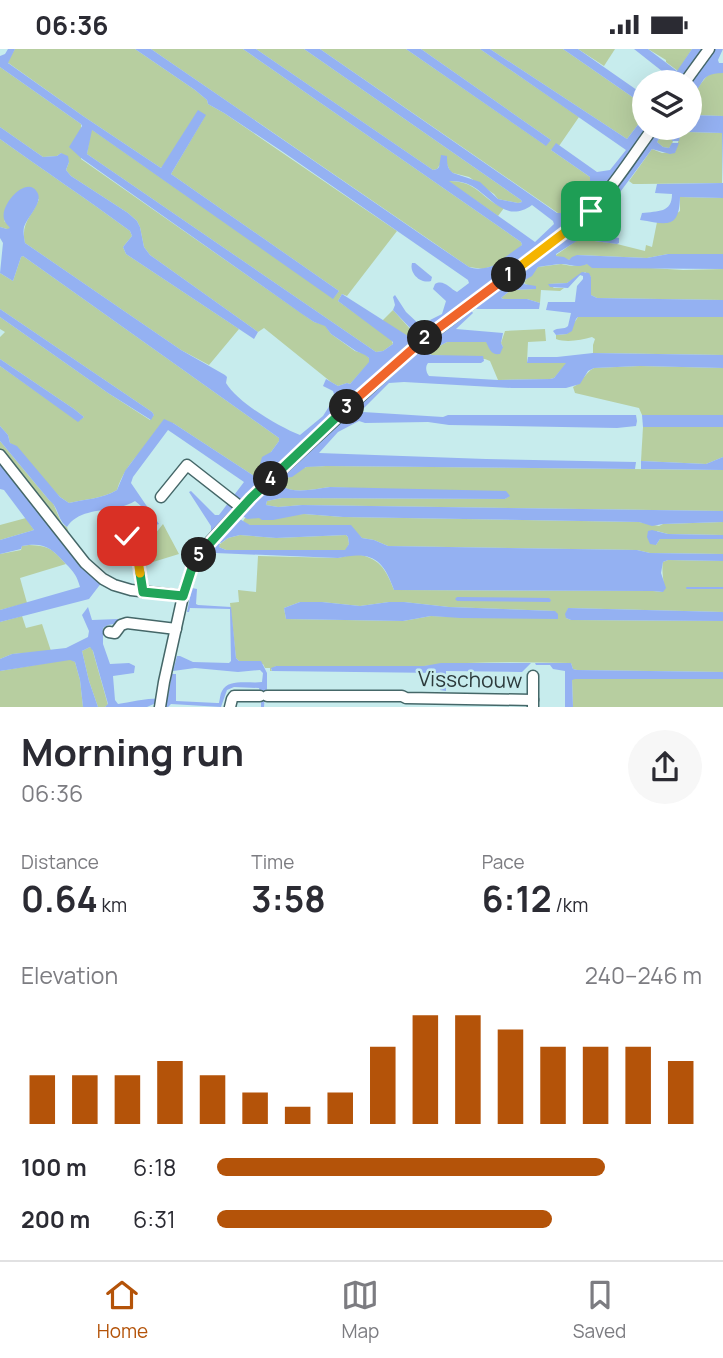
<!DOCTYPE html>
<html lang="en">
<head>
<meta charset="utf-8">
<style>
	:root { --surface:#fff; --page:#f7f7f7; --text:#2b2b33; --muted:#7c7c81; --line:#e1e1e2; --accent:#b45309 }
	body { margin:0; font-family:Manrope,sans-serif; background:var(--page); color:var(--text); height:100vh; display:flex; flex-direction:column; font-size:26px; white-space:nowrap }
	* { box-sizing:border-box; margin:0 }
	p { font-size:23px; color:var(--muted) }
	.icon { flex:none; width:38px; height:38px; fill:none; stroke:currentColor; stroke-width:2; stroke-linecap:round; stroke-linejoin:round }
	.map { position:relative; height:658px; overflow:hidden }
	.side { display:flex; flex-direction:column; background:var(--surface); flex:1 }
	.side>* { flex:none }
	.buttons { position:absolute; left:632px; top:21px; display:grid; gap:14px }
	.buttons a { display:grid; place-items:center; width:70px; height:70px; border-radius:50%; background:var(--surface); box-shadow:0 7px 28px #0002; font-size:35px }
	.pin { position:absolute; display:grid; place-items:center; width:60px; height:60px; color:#fff; margin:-30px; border-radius:14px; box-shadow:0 4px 10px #0006 }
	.km { position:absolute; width:35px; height:35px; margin:-18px; border-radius:50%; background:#222; color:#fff; font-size:19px; line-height:35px; text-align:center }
	.round { display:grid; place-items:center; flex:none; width:74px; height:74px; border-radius:37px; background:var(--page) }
	.head { display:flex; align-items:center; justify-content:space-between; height:119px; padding:0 21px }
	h1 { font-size:38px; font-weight:700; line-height:52px }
	.stats { display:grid; grid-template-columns:repeat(3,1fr); gap:10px; height:119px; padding:7px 21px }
	.stats div { display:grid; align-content:center }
	.stats b { font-size:35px; font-weight:700 }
	.stats small { font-size:19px; font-weight:400 }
	.stats p { font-size:19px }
	.chart { height:196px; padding:14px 21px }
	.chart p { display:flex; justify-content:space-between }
	.chart svg { width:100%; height:126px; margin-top:7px; stroke:var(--accent); stroke-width:6 }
	ul { padding:0 21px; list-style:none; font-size:23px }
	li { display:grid; grid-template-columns:112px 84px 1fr; align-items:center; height:52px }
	li i { height:18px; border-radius:9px; background:var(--accent) }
	.status { display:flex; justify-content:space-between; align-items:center; height:49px; padding:0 35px; background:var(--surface); direction:ltr }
	.status svg { height:19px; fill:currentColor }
	.tab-bar { display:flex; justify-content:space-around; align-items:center; height:98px; border-top:2px solid var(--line); background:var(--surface); font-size:19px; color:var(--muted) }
	.tab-bar a { display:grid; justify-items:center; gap:4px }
	.tab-bar .on { color:var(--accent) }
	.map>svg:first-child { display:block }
</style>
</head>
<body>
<div class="status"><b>06:36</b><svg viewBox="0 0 49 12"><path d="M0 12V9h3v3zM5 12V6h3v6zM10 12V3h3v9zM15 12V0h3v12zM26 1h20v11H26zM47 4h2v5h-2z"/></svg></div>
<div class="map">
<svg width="723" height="658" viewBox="0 0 723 658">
	<rect width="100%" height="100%" fill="#c7eced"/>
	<g fill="#b7cea0" fill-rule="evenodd">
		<polygon points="15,0 135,0 195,41 207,51 208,55 224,64 397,182 347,247 342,245 338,252 391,290 393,295 383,302 376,303 87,105 91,80 333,249 339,242 171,125 205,67 161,119 83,67 7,13"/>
		<polygon points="151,0 243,0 521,193 522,196 507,215 503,218 499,215 483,220 469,218"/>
		<polygon points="256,0 304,0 521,151 522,153 518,154 498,150 494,145 469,128 453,124 450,122 447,115 446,107 437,120 433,121"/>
		<polygon points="320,0 406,0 545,96 551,91 421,0 480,0 579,68 559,97 551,101 590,128 590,134 576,155 565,159 562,164 558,164"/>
		<polygon points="490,0 563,0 644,56 640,73 627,90"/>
		<polygon points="578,0 615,0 604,17"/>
		<polygon points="648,0 692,0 678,22 666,13 666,11"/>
		<polygon points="0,18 81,75 81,110 314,273 325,276 331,285 355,302 365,305 369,309 369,314 350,335 347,334 338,337 331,333 264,279 258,283 150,206 144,198 140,178 137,172 128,164 71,127 66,121 69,113 61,104 57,107 43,108 0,78"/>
		<path d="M711,24H723V67L690,66V45C699,41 702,30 711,24Z"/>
		<path d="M666,79L673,81C674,87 674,94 669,99L663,98L657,93Z"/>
		<polygon points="688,83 722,84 722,134 641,135 633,135 629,132 652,100 662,104 675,103 680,87"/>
		<path d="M0,90C43,121 87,150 130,182L132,187L123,198L126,205L239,280L209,316L181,301L25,194C20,173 33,167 39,150L4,172L10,176V180H7L0,178Z"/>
		<path d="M448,132C479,132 479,149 504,159L498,167Z"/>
		<polygon points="680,148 723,149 723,205 668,205 647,209 578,206 569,211 556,207 556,206 579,190 617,195 645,202 646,196 652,198 657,173 665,174 680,162"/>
		<path d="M23,207L279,389V392L271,403L257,429L173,374C149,395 127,410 117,441C102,450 85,450 69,454L60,448L10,394L8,386L0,377V317L78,372L84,368L74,360L0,310V288L5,283L0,280V268L108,344L150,371L154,366L152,363L0,260V224L13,232L21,208Z"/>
		<path d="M561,215L572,217L587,215L683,221L723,220V251L597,249L591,246V228L585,223L567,234L549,235L554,239H564L560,242L541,241L540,254L527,250H504L501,249L511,241L535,240L524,234C526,229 534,224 538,218Z"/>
		<polygon points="393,261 413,283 408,288 382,272"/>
		<path d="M578,268H723V306L593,304V296L595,290L592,288C581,291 567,294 556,290V286L567,285Z"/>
		<polygon points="545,280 546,292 528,293 527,313 567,314 554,329 550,330 498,331 490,312 485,310 432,306 429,305 430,302 447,293 486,293 503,298 501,294 505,282"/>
		<path d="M640,317L723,319V366H642L639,359L575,344L573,338C584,333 584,324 594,319Z"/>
		<polygon points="643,378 723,378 723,408 706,415 641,412"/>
		<polygon points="0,392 49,451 53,454 62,475 67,478 76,508 0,414"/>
		<path d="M326,417L723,421V462L302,456L278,458L266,456L267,452L282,449L505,450L509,447L330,438C314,440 295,445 280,437L285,430C292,427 295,423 301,420C308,416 318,418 326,417Z"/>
		<polygon points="304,465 343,468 639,473 659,477 663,475 723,473 723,486 668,485 657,482 656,496 660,490 723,490 723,505 650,504 637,501 388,497 374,491 362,489 347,476 250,476 246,475 243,472 245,469"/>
		<polygon points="26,469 34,481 0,491 0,476"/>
		<polygon points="163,475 179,505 153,513 147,488 151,490"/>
		<polygon points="240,486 276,489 346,486 348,488 349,495 346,501 226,501 219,498 220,495 228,489"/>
		<path d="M29,496C50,497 52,500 66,515L20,529L27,554L0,561V505L21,501L22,497Z"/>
		<path d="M355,505C379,508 386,520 394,541L653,542L663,543C665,532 661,524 663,513L668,511L723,512V563L568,559L566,569L571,571L723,572V623L577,621L573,620L571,614C522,613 472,612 424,617H276L271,620L272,622H270V619H265L263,615L239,612L236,609L230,554L239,553L238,541L256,543L258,507L338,509ZM300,553H322L360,557L389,553H404L449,558L555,562L477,569L431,567L403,572L286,570L284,559Z"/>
		<polygon points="22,567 26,579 42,575 51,602 12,605 0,610 0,573"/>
		<polygon points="90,598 92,599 108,656 105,658 98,658 89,632 82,602"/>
		<polygon points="70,610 75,613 80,631 83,658 0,658 0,622"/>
		<polygon points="572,630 723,630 723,658 573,658"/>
	</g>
	<g fill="#94b1f2" fill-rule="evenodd">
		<path d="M8,0H15L8,14L83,67L161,119L198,61L206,66L171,125L339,242L333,250L92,81L87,105L376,303L383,302L393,295V293L338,252L342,245L408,287L413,282L393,261L395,256L393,248L395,246L406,263L420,276L442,265L446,252L433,240L435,235C444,230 450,240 457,243L469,234L468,231L283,103L224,64L208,55L207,51L195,41L135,0H151L432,193L469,218C480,222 488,218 499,215L503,217L507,215L504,209L522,196L521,193L243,0H256L433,121L437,120L439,118L441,106L447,107C447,113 447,120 453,124L480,133L498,150L518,154L522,153L521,151L304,0H320L557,164H562L565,159L576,155L577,147L583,144L586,136L590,134V128L551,101L556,94L597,123L610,121L626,101L480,0H490L627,90L640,73L644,56L563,0H578L644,46V79H649L616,125L582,166L377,326L338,360L315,385L236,460L208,491L206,489L211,483V477L189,443L191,442L215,466H219L244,433L168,381L133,428L131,434L159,475L153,477L141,457L135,452C115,465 81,456 67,478C57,471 59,458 49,451L0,392V377L8,386L10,394L17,397L60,448L69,454C85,450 102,450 117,441L125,422L164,370L173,374L257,429L260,426L258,423L262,408L271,403L279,392V389L23,207L21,208L13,232L0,224L3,194L0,189V178L7,180L10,179C8,176 5,174 4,170C0,155 27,126 37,143C44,153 27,168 24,178C23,183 24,188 25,194L181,301L225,326L227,328L226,334C237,353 279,378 300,386L323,367L335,348L333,342L323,337L326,330L338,337L347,334L350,335L369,313V309L365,306L356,302L331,285L325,277L314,273L302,265L81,109L69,98L82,77L81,75L0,18V7L5,5ZM449,132C457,132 465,133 472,137C491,148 506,175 532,156L553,172L554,175L535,193Z"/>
		<polygon points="406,0 421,0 551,91 546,97"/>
		<polygon points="634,0 648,0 677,22 692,0 705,0 681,33 670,33 672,30"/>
		<path d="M713,0H723L718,11L719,14H723V24C696,25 707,37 690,45V33Z"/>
		<polygon points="690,66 723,67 723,133 722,84 688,83 680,87 679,92 672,92 673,81 666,79 657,93 663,98 669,99 672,94 679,94 675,104 670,105 652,100 615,150 611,150 608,147 659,79 690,79"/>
		<path d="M0,78L43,108L57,107L61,104L68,107L69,113L66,121L71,127L128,164L137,172L140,178L144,198L150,206L258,283L254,290L126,205L123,198L132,187L130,182C87,150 43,121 0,90Z"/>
		<path d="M723,134V149L680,148C679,181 667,175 640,171L642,164C658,162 672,164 672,145L655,144L657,135Z"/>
		<polygon points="605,152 610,156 608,161 614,163 619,170 598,168 590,173 589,169"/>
		<path d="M584,172L587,175V183L619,189V194L617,195L580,190L556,205V207L564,208L569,211L572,208L577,206L647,209L668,205H723V220L592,219L587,215C578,219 572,216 563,215C555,215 546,217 538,218L532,227L525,231L524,235L536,237V240L511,241L501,249L504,250H527L540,254L539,260H477L474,258Z"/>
		<path d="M412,214H415L432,228L431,232C421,235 409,225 412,214Z"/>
		<path d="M582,223L589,224L591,228V246L597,249L723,251V268H578L576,270L572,282L567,285L556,286L553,282C558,278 564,281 568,277L571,264L546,261L548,253H575L577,237L583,230V227L580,226L568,239L550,238L548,235L567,234Z"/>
		<polygon points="0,260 152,363 154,366 151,371 108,344 0,268"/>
		<path d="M470,260L473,264L456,280L503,284L501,294L503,298L500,305C491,306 490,301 486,293H447L430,302L429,305L432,306L483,307L484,312L481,314H428C425,318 426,323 429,327L498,331L550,330L554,329L566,314H527L528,308H557L593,304L723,306V319L640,317L594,319L588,322L580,335L566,339H512L404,333L389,334L362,361L363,363L443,368L448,366H636L637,372L636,377L617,379L449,376L428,373L365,374L359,372L338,383L319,404L486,410L636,413L635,420L326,417L306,418L292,428L283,429L281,426L418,300Z"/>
		<polygon points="0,310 74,360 84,368 78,373 0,317"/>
		<polygon points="642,366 723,366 723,378 643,378"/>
		<polygon points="723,408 723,421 641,420 641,412 706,415"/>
		<path d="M0,414L102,533L89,550L0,573V561L80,538C77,527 74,523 66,515C51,499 45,493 22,497L21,500L0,505V491L34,481L4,441L0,440Z"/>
		<path d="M276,429L280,431L281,437C295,445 314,440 330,438L506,442L510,447L505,450L282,449L267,452L266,456L278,458L302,456L723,462V473L663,475L652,477L639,473L343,468L304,465L273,471H262L259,469L247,470L243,467L242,464Z"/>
		<path d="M238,469L250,476H351L362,489L374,491L388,497L637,501L650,504L723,505V512L668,511L663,513L661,524L666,539L663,543L653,542L394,541C383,509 371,502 338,509L215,504L208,506L206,512L202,510L216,492L220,495L219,498L226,501H345L349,495L348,488L346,486L276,489L240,486L228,489L221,494L217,491Z"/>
		<polygon points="652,481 668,485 723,486 723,490 660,490 656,496 650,495 647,488 648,482"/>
		<path d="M192,539L197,540L196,555L198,556L231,558L236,609L239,612H261L267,624V640L265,643L264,658H261V645L259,639L234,638L227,641L221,658L171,655L168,658H165L164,655L156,654L147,658H105L108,655L93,602L90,598L82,602L89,632L98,658H83L80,631L75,613L70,611L0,622V610L12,605L66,599L88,588L89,582L82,566L88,558L92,571L118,570L119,574L108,576L103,579V595L110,615L129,614L135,617L134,624L113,627L115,651L118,655C131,653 153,648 165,650L168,647L172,625H176V652L217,654H219C220,650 220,645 222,642C228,629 251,635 262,633L263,624L260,621L238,623L195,619L173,622L177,607H180L193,613L229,614L231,612L230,560L190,559L189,563H187Z"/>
		<polygon points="457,548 549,549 551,551 550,553 457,552 455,550"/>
		<polygon points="300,553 322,553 360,557 389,553 404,553 449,558 555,562 558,565 558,570 460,569 431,567 403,572 286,570 284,559"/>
		<polygon points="568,559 723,563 723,572 571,571 566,569 565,565"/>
		<polygon points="441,614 531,614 522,623 446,622 446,642 440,641 440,624 272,622 271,619 276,617 424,617"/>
		<polygon points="535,614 571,614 573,620 577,621 723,623 723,630 575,630 572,631 573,658 565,658 565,622 553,620 550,616 536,616"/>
	</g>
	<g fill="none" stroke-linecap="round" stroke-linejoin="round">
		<polyline stroke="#94b1f2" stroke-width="2" points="687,539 723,539"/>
		<g stroke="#456768" stroke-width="13">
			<g id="minor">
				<polyline points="685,33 709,0"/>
				<polyline points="0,406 85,514 103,530 114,536 131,541 183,547"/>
				<polyline points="161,448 187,416 242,459"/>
				<polyline points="122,471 127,487 137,505 143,543"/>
				<polyline points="109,583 115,584 121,576 127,574 176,580"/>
				<polyline points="267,647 402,647 406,649 533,651"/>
				<path d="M160,658L164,633L183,547L192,519L202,501L251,449L413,299L577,174C608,147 629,112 653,79"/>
				<polyline points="230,658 232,650 234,647 260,647"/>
				<polyline points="533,658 533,627"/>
			</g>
		</g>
		<use href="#minor" stroke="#fff" stroke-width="10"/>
	</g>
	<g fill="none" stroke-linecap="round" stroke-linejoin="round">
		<g stroke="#fff" stroke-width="14">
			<polyline id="split-1" points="509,226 577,174 591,162"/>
		</g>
		<g stroke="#fff" stroke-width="14">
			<polyline id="split-2" points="425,289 509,226"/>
		</g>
		<g stroke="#fff" stroke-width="14">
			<polyline id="split-3" points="347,358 425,289"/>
		</g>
		<g stroke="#fff" stroke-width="14">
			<polyline id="split-4" points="271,430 347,358"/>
		</g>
		<g stroke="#fff" stroke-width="14">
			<polyline id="split-5" points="199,506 251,449 271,430"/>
		</g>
		<g stroke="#fff" stroke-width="14">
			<polyline id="split-6" points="140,524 143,543 183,547 192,519 199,506"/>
		</g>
		<g stroke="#fff" stroke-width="14">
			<polyline id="split-7" points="127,487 137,505 140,524"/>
		</g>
		<use href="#split-1" stroke="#f5b400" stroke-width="9"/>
		<use href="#split-2" stroke="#f0652b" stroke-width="9"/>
		<use href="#split-3" stroke="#f0652b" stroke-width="9"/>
		<use href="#split-4" stroke="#22a559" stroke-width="9"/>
		<use href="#split-5" stroke="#22a559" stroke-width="9"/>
		<use href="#split-6" stroke="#22a559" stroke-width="9"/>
		<use href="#split-7" stroke="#f5b400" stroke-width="9"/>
	</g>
	<g text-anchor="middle" stroke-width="5" stroke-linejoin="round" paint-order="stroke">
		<g font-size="21" fill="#2d3b3c" stroke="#c7eced">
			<text transform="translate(470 631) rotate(1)" y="7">Visschouw</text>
		</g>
	</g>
</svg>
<div class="buttons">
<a><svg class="icon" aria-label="layers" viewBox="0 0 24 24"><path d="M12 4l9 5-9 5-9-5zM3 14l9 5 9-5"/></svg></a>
</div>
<div class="pin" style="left:591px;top:162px;background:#1e9e55"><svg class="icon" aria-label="arrive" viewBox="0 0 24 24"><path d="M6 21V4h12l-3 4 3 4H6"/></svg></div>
<div class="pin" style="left:127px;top:487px;background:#d93025"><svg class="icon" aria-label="check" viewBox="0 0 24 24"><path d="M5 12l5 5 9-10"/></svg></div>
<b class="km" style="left:509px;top:226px">1</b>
<b class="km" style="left:425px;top:289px">2</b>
<b class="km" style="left:347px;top:358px">3</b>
<b class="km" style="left:271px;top:430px">4</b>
<b class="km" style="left:199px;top:506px">5</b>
</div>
<section class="side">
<div class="head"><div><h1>Morning run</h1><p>06:36</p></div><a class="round"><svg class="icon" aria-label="share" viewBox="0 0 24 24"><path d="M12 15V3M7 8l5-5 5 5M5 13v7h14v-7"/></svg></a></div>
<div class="stats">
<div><p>Distance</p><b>0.64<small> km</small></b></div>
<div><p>Time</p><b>3:58</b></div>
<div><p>Pace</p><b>6:12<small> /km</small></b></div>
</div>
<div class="chart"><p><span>Elevation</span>240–246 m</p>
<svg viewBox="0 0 160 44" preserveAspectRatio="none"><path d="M5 44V27M15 44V27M25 44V27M35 44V22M45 44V27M55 44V33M65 44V38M75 44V33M85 44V17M95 44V6M105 44V6M115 44V11M125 44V17M135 44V17M145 44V17M155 44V22"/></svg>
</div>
<ul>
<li><b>100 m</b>6:18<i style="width:80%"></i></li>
<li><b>200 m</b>6:31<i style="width:69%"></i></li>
</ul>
</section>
<nav class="tab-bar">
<a class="on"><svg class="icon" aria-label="home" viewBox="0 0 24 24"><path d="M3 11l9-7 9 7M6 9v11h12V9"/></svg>Home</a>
<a><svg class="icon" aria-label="map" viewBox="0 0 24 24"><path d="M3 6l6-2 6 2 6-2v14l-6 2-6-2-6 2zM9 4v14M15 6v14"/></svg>Map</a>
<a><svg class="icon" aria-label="saved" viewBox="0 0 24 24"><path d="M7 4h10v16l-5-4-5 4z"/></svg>Saved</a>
</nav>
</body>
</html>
